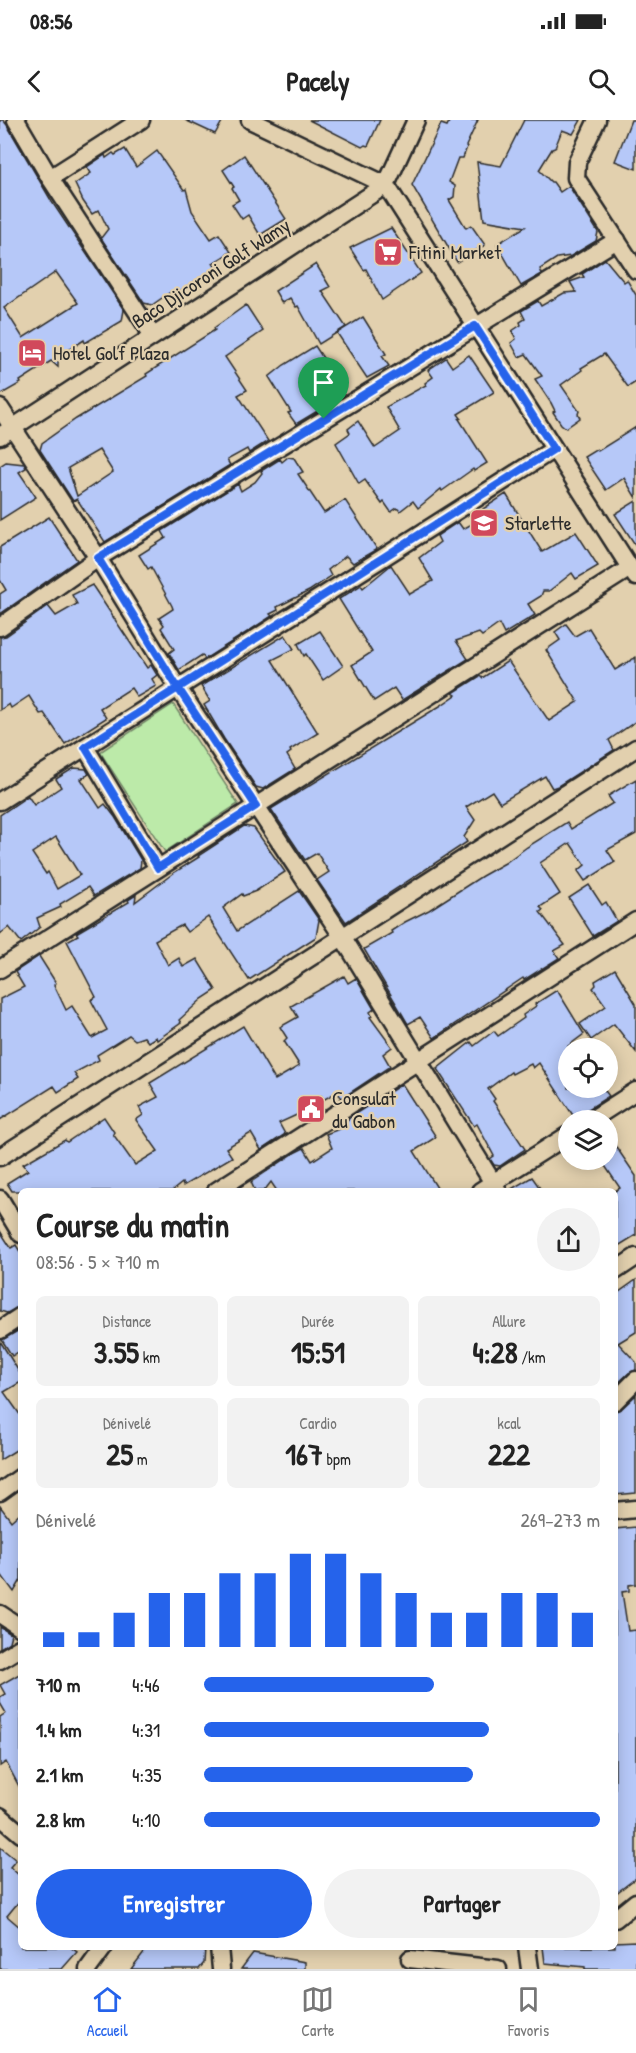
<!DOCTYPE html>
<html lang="fr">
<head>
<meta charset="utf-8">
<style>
	:root { --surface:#fff; --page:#f2f2f2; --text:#222; --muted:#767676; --line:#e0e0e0; --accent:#2563eb }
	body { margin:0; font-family:"Patrick Hand",sans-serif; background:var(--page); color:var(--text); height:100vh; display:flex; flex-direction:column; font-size:22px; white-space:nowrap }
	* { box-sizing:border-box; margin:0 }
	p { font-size:20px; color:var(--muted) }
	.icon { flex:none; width:33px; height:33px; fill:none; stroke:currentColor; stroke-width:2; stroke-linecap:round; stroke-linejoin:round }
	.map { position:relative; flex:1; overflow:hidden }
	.side { position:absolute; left:18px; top:1068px; width:600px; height:762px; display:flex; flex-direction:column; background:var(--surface); border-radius:9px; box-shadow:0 3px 15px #0003 }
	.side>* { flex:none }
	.buttons { position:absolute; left:558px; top:918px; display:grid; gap:12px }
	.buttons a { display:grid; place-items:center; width:60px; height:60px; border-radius:50%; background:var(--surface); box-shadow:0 3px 15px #0003; font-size:30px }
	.pin { position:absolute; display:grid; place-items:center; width:51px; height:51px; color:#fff; margin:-62px -26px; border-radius:50% 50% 50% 0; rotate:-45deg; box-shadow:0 0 6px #0007 }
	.pin .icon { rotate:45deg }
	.round { display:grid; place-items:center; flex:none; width:63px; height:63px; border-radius:32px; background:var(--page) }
	.head { display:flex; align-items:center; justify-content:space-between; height:102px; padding:0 18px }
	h1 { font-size:33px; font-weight:700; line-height:45px }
	.stats { display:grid; grid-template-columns:repeat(3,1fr); gap:9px; height:102px; padding:6px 18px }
	.stats div { display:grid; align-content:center; border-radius:9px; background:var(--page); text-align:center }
	.stats b { font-size:30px; font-weight:700 }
	.stats small { font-size:16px; font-weight:400 }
	.stats p { font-size:16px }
	.chart { height:168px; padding:12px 18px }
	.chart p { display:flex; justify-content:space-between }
	.chart svg { width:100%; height:108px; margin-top:6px; stroke:var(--accent); stroke-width:6 }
	.action { display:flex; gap:12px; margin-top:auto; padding:12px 18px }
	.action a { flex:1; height:69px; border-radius:36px; background:var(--accent); color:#fff; font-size:24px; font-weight:700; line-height:69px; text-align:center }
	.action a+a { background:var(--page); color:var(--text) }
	ul { padding:0 18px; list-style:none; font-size:20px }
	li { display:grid; grid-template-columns:96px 72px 1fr; align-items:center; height:45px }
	li i { height:15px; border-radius:8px; background:var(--accent) }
	.status { display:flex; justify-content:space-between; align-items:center; height:42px; padding:0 30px; background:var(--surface); direction:ltr }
	.status svg { height:16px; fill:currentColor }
	header { display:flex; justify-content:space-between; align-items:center; height:78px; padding:0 18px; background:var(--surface); font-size:27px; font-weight:700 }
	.tabs { display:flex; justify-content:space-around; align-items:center; height:84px; border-top:2px solid var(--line); background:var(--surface); font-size:16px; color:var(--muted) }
	.tabs a { display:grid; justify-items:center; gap:3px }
	.tabs .on { color:var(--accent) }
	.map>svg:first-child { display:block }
</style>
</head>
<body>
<div class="status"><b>08:56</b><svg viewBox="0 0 49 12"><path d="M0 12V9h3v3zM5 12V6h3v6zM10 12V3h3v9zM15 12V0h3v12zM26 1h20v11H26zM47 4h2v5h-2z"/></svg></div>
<header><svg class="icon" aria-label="back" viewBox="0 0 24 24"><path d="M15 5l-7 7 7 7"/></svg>Pacely<svg class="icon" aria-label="search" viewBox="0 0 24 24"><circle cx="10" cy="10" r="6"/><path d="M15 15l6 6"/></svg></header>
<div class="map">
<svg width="636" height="1849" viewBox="0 0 636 1849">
	<rect width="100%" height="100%" fill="#e2d0ae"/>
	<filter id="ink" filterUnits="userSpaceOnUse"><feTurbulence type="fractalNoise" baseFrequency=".0167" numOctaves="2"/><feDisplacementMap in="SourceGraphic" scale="12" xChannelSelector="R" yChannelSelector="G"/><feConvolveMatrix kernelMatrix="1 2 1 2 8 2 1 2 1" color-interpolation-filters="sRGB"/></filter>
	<g filter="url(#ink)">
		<polygon fill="#bceaa9" stroke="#748a6a" stroke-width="1.5" points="173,584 238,684 165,732 100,632"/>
		<g fill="#b6c8f8" stroke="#2b2b2b" stroke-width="1.5" fill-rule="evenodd">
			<path d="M0,0H3L7,5L52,82L124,190L122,201L85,223L84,220L58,237V247L51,241L20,261L21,263L0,275ZM56,152L78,183L23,218L4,188Z"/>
			<polygon points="185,0 223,0 215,14"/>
			<polygon points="309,0 380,0 368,26 365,25 362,27"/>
			<polygon points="450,0 478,0 466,26 467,27 463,38 458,38 449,62 455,66 454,77 449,80 466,108 471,105 485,125 457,142 412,65 441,4 447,6"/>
			<polygon points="524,0 581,0 573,14 562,10 555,28 552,29 539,50 551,62 553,62 560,72 569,66 598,112 596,121 571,136 557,138 540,149 542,154 521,166 497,124 525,107 484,100 477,42 501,46"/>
			<polygon points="631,0 636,0 636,49 615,41"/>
			<polygon points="125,29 136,47 157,31 184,70 186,69 192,91 211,119 219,114 231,132 213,143 216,148 174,175 172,171 152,185 144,183 101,118 108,109 99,90 92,94 83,81 75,64 91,53 87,47 105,35 106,38 113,33 115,35"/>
			<polygon points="244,35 286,99 260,115 248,95 242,99 232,84 239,80 232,68 234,67 223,50"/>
			<polygon points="391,108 421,153 382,180 366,149 364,150 350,128"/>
			<polygon points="605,139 624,162 627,160 636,175 636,262 628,267 604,234 591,242 581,248 582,250 561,265 579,291 578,294 580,298 566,308 561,304 553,292 555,291 551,283 535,259 542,256 526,234 519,237 511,223 516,219 512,211 521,205 520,202 525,199 521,191 538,181 541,186 564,173 576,172 570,162 584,157 582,154"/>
			<polygon points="316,144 330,167 322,171 346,207 319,224 298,186 296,187 290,178 282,183 275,171"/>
			<path d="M246,185L263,211L225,237L247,270L238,275L268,321L249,333L247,329L227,340L230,345L105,422L77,379L73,381L40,330L42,323L76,299L147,256L146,254L215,210L214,208ZM99,330L113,352L77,376L68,348Z"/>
			<polygon points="363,197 386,234 382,236 389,246 367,258 337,213"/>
			<polygon points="315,226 325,241 320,244 333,265 338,264 344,275 296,304 288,293 291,292 269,257 284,245"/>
			<polygon points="469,235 494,272 458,294 461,298 459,299 487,343 474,351 473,349 442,371 441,369 418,388 413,381 400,391 397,388 391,392 384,382 382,384 365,360 359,364 336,323 350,313 348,309 358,301 375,328 400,311 386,287 426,265 425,263 433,257 428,250 446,238 452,247"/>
			<polygon points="636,307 636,378 624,358 606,370 584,337 597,329 598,331"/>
			<polygon points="288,337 294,338 303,352 298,354 324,393 345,380 377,429 353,443 346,436 328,450 331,456 309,471 277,487 278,490 270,494 272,496 205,539 202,535 179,550 169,533 174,529 161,508 164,505 159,498 173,489 172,486 151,447 148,449 139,435 166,418 162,411 238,364 241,371 255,362 262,353 261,351 280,339 282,342"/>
			<polygon points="6,342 24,344 26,348 19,352 36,377 0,400 0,346"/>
			<polygon points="506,374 542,432 576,412 598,446 576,459 572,453 549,471 543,471 541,476 528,484 535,495 504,514 499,504 482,516 479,513 456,521 468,539 407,577 402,580 394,568 374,581 352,545 372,532 339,479 361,465 363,468 391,445 410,474 433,461 419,438 440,422 437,416 458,402 463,409 488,395 483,389"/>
			<polygon points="636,381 636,426 615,394"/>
			<polygon points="49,397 77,440 0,494 0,474 6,470 0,460 0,427"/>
			<polygon points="92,465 147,548 151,545 157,555 152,559 156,566 137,577 131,568 100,588 106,598 65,624 44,593 40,594 29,576 11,588 9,584 0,590 0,517 6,516 48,486 56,496 77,484 72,475"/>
			<polygon points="566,504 575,516 589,508 615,550 636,537 636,601 609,620 614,630 558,666 552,668 545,656 500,683 492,671 466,687 475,700 464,717 467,722 346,802 317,760 329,752 317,733 305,740 271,689 440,586 456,575 453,573 480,556 482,558 508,541 549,601 578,582 546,530 560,520 555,512"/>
			<polygon points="320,511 343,546 323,560 306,534 304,536 298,524"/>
			<polygon points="285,515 294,529 272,540 318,613 290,630 291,632 287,635 295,649 263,669 256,667 224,619 204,585 210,581 201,566"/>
			<path d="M74,648L86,649L89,654L81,659L100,688L105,684L115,697L141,740L140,748L94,776L88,767L60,784L61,787L37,798L40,807L21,822L9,807L0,814V695L28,676L34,685L61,667L56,659ZM56,717L80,755L57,769L48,752L46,754L32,733Z"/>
			<polygon points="636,659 636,714 607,730 615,742 585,761 578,751 585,745 570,723 540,743 560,774 540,787 543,790 540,792 565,825 554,831 559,838 524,860 523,858 434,918 420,897 408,904 364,829 392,813 391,811 405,802 429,790 482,756 505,743 527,727 567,702 571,709 613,683 608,676"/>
			<polygon points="244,706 254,708 285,752 256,771 243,776 242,774 223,788 237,811 299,771 319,800 316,817 249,860 208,797 187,812 182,805 155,820 168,845 179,838 183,847 197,839 216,870 202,879 179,900 181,903 157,920 156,917 148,922 144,917 135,920 129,915 97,935 99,940 74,953 78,959 58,972 54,966 0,1000 0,879 24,867 15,852 39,836 56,863 54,865 66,890 72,886 92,918 107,910 91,880 96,877 67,821 78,815 76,813 129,782 128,780 136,775 135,782 175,752 199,737 198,736"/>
			<polygon points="589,765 602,785 606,782 617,801 593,816 569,778"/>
			<polygon points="615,849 636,884 636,932 614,904 591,920 580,904 606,886 593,868 596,865 595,861"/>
			<polygon points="344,856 348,863 356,858 374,889 370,892 372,896 370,897 392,927 383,934 390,946 342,978 337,972 323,980 321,976 301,993 279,1003 285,1014 261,1030 251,1013 226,1028 232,1037 183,1066 182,1063 172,1071 12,1071 7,1063 28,1050 23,1044 65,1020 67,1022 104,997 114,1012 113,1014 135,1045 158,1031 136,1000 143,995 139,987 158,977 150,963 243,906 275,960 299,946 297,944 298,943 284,921 287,918 280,907 298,897 291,886"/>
			<polygon points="557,870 584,914 568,926 568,968 603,968 609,976 585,991 576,1000 539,943 533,948 531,944 512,954 511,952 488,969 495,979 493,981 525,1029 500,1046 494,1045 490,1039 494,1036 477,1004 474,1006 437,949 471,922 474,926 494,911 498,916 524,898 523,895 536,886 535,884"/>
			<polygon points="402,964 436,1017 414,1031 439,1071 277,1071 271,1062 264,1071 255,1071 251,1062 296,1032 304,1028 312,1041 332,1028 326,1014 342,1008 341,1005 355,994"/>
			<polygon points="608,1015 636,1056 636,1115 615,1128 615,1071 620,1068 601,1040 608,1040"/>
			<polygon points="532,1057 542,1071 508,1071"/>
			<polygon points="0,1111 11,1128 16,1125 21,1133 21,1186 7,1193 0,1191"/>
			<polygon points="636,1160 636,1212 618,1223 636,1242 636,1250 629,1253 615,1266 615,1175"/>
			<polygon points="21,1209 21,1230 12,1236 2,1220"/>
			<polygon points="0,1221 21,1255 21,1262 4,1272 21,1296 21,1327 0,1340"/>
			<polygon points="636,1275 636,1373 615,1375 615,1291 622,1288"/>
			<polygon points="0,1386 11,1401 21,1392 21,1460 14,1472 0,1453"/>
			<polygon points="636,1407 636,1464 629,1465 629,1471 622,1472 628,1511 636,1510 636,1758 615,1774 615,1409"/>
			<polygon points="0,1507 11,1514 9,1522 0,1528"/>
			<polygon points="21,1553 21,1670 6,1642 0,1646 0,1597 6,1593 0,1583 0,1577 5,1574 0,1565"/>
			<polygon points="0,1727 16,1740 10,1747 21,1757 21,1779 7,1796 21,1808 21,1827 70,1827 77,1832 62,1849 0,1849"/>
			<polygon points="636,1821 636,1849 585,1849 585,1847 545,1843 543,1827 615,1827 615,1822"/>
			<polygon points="148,1827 193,1831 193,1827 205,1828 204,1843 199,1849 131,1849"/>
			<polygon points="253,1833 305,1842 305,1849 241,1849"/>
		</g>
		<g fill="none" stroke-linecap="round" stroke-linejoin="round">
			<g stroke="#2b2b2b" stroke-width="21">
				<g id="minor">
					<polyline points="16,0 50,58 153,216"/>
					<polyline points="250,0 386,65 636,457"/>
					<polyline points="597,0 577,42 576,58 636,150"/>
					<polyline points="50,58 141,0"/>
					<polyline points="0,288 98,438 178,568 342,816 498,1071"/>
					<polyline points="0,316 386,65 416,0"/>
					<polyline points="0,507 98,438 617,120"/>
					<polyline points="85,627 158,748"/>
					<polyline points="0,681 554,329"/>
					<polyline points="0,849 630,448"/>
					<polyline points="591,1000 636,971"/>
					<polyline points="0,1037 636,628"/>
					<polyline points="216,1071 636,801"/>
					<polyline points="480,1071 568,1015"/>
					<polyline points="0,1079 21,1114"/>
					<polyline points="615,1151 636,1137"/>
					<polyline points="0,1210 21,1196"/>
					<polyline points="615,1281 636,1260"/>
					<polyline points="0,1372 21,1357"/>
					<polyline points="615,1391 636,1389"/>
					<polyline points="0,1494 21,1508"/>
					<polyline points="0,1540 21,1527"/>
					<polyline points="0,1696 21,1714"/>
					<polyline points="615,1799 636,1782"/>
					<polyline points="219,1827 221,1849"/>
					<polyline points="527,1827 530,1849"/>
					<polyline points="410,1839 498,1849"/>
					<polyline points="88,1849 104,1827"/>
				</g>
			</g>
			<use href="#minor" stroke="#e2d0ae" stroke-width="16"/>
		</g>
	</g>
	<g fill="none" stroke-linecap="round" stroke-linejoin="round" filter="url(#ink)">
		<g stroke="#fff" stroke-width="12">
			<path id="route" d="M324,299L98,438L178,568L256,686L158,748L85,627C241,528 397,428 554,329L475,206L324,299"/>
		</g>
		<use href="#route" stroke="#2563eb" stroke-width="8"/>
	</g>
	<defs>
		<g id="supermarket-square" transform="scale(1.5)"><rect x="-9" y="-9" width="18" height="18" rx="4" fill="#d1495b" stroke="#e2d0ae"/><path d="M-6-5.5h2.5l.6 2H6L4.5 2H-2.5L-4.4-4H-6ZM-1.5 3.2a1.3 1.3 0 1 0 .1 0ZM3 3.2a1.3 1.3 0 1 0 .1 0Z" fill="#fff"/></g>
		<g id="hotel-square" transform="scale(1.5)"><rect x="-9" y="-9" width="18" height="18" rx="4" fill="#d1495b" stroke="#e2d0ae"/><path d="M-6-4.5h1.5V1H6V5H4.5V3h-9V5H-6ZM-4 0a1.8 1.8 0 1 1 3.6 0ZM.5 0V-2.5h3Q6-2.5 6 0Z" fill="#fff"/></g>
		<g id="school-square" transform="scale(1.5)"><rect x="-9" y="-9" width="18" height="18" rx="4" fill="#d1495b" stroke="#e2d0ae"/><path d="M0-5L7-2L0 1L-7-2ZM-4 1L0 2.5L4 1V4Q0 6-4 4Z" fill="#fff"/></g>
		<g id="civic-square" transform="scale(1.5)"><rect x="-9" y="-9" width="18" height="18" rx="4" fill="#d1495b" stroke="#e2d0ae"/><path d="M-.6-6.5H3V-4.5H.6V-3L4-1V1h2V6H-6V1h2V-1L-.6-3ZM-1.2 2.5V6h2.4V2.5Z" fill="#fff"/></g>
	</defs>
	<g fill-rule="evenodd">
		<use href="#supermarket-square" x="388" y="132"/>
		<use href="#hotel-square" x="32" y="233"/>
		<use href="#school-square" x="484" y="403"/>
		<use href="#civic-square" x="311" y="989"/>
	</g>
	<g text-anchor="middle" stroke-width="4.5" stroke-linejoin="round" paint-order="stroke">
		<g font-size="20" fill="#2b2b2b" stroke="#e2d0ae" text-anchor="start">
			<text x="409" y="139">Fitini Market</text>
			<text x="53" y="240">Hotel Golf Plaza</text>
			<text x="505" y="410">Starlette</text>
			<text x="332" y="985">Consulat<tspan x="332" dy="23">du Gabon</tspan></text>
		</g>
		<g font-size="20" fill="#2b2b2b" stroke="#e2d0ae">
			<text transform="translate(211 153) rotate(-33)" y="7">Baco Djicoroni Golf Wamy</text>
		</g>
	</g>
</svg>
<div class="buttons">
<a><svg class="icon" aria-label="locate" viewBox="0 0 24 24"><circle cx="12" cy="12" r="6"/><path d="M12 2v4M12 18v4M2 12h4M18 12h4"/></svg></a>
<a><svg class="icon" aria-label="layers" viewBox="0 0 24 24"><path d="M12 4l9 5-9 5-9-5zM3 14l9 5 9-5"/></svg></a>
</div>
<div class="pin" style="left:324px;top:299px;background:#1e9e55"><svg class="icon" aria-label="arrive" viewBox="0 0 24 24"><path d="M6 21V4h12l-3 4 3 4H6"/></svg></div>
<section class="side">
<div class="head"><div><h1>Course du matin</h1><p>08:56 · 5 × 710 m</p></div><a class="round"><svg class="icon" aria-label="share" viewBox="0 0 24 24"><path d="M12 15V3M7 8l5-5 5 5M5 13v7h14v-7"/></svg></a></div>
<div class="stats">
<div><p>Distance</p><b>3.55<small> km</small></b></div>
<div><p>Durée</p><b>15:51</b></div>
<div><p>Allure</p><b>4:28<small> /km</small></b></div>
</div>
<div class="stats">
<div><p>Dénivelé</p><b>25<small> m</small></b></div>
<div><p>Cardio</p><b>167<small> bpm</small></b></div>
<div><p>kcal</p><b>222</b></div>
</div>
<div class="chart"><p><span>Dénivelé</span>269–273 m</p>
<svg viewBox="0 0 160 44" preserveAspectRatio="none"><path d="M5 44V38M15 44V38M25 44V30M35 44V22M45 44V22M55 44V14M65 44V14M75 44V6M85 44V6M95 44V14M105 44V22M115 44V30M125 44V30M135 44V22M145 44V22M155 44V30"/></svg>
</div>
<ul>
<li><b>710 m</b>4:46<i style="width:58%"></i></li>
<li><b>1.4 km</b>4:31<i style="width:72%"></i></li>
<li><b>2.1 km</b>4:35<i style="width:68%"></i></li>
<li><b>2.8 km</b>4:10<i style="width:100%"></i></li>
</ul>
<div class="action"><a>Enregistrer</a><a>Partager</a></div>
</section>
</div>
<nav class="tabs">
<a class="on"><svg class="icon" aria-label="home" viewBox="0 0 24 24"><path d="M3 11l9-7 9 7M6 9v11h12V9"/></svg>Accueil</a>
<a><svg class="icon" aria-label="map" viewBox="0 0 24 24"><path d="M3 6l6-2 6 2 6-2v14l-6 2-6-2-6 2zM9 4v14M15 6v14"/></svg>Carte</a>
<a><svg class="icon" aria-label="saved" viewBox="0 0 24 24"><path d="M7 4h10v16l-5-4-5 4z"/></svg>Favoris</a>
</nav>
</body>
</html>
